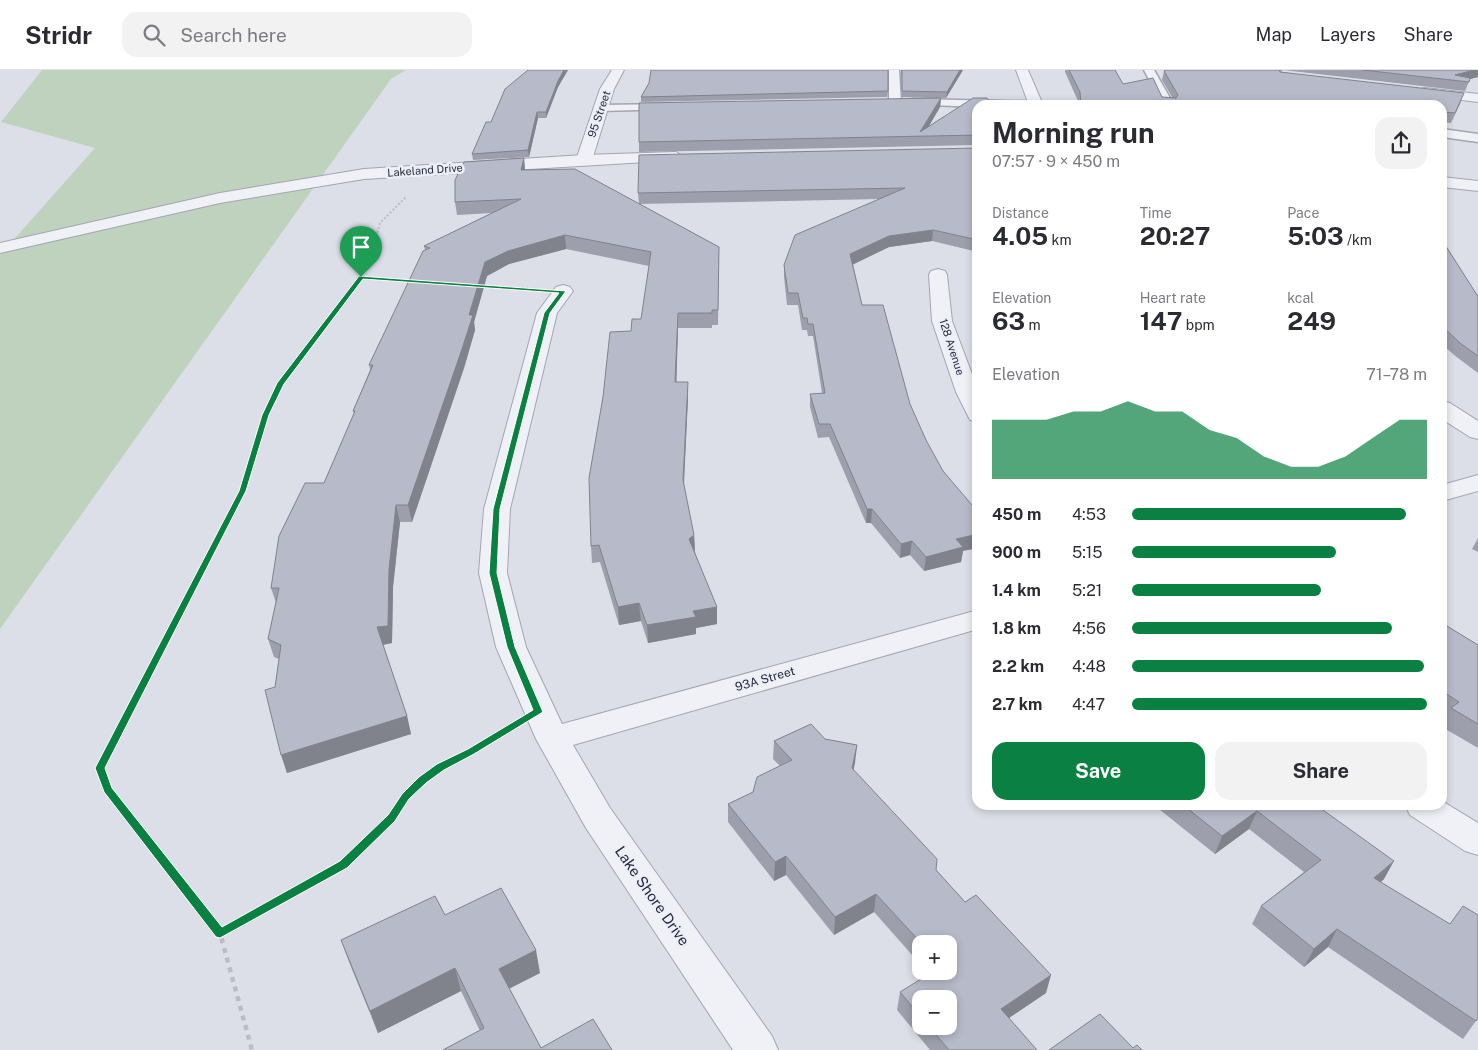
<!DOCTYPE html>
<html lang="en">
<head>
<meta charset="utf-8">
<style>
	:root { --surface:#fff; --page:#f2f2f3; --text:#2b2b33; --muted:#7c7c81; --line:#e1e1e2; --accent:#0b8043 }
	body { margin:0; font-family:"Public Sans",sans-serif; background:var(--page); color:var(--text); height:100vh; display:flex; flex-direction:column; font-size:19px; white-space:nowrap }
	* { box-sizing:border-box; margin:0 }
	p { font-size:16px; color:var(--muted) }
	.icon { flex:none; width:28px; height:28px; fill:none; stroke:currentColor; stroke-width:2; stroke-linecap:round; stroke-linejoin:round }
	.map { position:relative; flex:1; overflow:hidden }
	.side { position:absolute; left:972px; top:30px; width:475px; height:710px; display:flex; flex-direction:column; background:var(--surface); border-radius:15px; box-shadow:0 2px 8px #0003 }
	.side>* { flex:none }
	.fabs { position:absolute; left:912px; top:865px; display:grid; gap:10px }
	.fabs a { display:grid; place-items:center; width:45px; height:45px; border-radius:10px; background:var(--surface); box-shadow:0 2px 8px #0003; font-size:25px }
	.pin { position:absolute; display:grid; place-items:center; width:42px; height:42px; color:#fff; margin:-51px -21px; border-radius:50% 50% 50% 0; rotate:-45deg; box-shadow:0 0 5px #0007 }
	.pin .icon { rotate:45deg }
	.round { display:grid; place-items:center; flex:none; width:52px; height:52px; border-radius:15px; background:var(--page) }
	.head { display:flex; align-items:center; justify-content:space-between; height:85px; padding:0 20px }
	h1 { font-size:28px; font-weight:700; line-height:38px }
	.stats { display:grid; grid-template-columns:repeat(3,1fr); gap:8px; height:85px; padding:5px 20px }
	.stats div { display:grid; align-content:center }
	.stats b { font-size:25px; font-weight:700 }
	.stats small { font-size:14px; font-weight:400 }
	.stats p { font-size:14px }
	.chart { height:140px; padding:10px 20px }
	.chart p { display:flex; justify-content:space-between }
	.chart svg { width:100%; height:90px; margin-top:5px; fill:var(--accent); opacity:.7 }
	.cta { display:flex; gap:10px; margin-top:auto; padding:10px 20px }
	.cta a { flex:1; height:58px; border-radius:15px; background:var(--accent); color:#fff; font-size:20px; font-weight:700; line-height:58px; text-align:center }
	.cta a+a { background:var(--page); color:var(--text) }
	ul { padding:0 20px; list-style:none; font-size:16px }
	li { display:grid; grid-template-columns:80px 60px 1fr; align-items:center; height:38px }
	li i { height:12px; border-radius:6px; background:var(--accent) }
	header { display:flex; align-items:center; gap:30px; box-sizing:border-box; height:70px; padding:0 25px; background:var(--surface); border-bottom:1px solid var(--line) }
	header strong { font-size:24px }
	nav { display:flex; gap:28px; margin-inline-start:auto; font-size:18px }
	.search { width:350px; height:45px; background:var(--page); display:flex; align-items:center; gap:12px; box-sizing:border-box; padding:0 18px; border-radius:15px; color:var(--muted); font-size:19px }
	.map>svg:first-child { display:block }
</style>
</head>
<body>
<header>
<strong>Stridr</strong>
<div class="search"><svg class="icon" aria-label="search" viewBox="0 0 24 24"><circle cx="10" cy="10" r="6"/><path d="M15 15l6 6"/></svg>Search here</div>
<nav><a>Map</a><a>Layers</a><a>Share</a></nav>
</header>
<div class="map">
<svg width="1478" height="980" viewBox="0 0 1478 980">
	<rect width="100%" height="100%" fill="#dddfe8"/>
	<polygon fill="#bfd2be" points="42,0 406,0 391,9 0,559 0,185 95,78 1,52"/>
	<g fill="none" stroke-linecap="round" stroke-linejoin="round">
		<g stroke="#a2a5b2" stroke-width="3">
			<g id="service">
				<polygon points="889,0 899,0 901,32 895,35 889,32"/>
				<polygon points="1144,0 1154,0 1174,35 1162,35"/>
				<polygon points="912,29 1061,32 1067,35 978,37 908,34 906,32"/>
				<polygon points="670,34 676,37 674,39 601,41 595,38 601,35"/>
				<polygon points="1442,59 1478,64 1478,72 1442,67"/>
			</g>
		</g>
		<g stroke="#a2a5b2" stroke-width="2">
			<g id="minor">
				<polygon points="612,0 624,0 614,19 592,90 589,93 579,93 576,90 600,19"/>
				<polygon points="1016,0 1028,0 1043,35 1029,35"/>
				<polygon points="1425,18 1478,24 1478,32 1420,25 1418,22 1420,19"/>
				<polygon points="938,199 945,201 947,205 952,251 978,320 978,352 970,350 956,322 932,251 929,205 931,201"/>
				<polygon points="563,215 570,217 573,221 557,243 510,439 507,503 526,577 562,654 978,540 978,559 573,675 610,738 772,966 778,980 733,980 586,758 536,669 496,577 479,503 484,439 537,243 556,217"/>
				<polygon points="1442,331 1450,333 1478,351 1478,369 1470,367 1442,349"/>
				<polygon points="1478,405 1478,421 1442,431 1442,415"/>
				<polygon points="1442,731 1478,753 1478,785 1465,781 1410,745 1405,735 1442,735"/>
			</g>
		</g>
		<g stroke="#a2a5b2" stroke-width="2">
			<g id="tertiary">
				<polygon points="676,82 684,87 681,90 364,109 220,133 0,183 0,173 220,123 364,99 584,85"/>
				<polygon points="1442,107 1478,111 1478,121 1442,117"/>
			</g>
		</g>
		<g stroke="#bbbdc6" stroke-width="2" stroke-dasharray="2 2" stroke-linecap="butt">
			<polyline points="361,207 413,211"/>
			<polyline points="482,216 530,219"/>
			<polyline points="320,262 369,193 380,153 406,127"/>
		</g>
		<path stroke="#bbbdc6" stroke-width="2.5" stroke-dasharray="3 3" stroke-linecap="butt" d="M230,447C247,413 252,380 266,345C278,313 300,287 321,260"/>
		<g stroke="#bbbdc6" stroke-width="3" stroke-dasharray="4 4" stroke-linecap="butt">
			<polyline points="108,682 230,446"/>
			<polyline points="467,682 510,658"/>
		</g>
		<g stroke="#bbbdc6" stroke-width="4.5" stroke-dasharray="5 5" stroke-linecap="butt">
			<polyline points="109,681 100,698 107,719 220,863 252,980"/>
			<polyline points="220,863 343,794 391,748 405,726 440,697 469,681"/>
		</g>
		<use href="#service" fill="#f0f1f6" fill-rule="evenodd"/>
		<use href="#minor" fill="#f0f1f6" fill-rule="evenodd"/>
		<use href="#tertiary" fill="#f0f1f6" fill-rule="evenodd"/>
	</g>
	<g fill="#9da0ac" fill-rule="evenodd">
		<polygon points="528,0 568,0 558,17 546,48 538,48 529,87 473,90 472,84 491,52"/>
		<polygon points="901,0 963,0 946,28 941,28 940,37 929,56 978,35 978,75 639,82 639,72 932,28 902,27"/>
		<polygon points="1065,0 1115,0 1123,14 1162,27 1172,27 1162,10 1164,1 1166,0 1478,0 1478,7 1470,9 1465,21 1283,0 1281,2 1461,32 1451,53 1442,52 1442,35 1078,35 1078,31 1065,2"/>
		<polygon points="649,13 888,21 887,27 641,32 641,27"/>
		<polygon points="978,78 978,182 932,171 889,177 853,194 862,235 910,334 963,481 961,492 924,501 910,485 900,488 871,453 866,453 829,367 818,368 810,337 810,324 822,323 813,266 808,266 807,260 802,260 798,235 787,235 784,207 784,195 879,129 639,134 719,177 718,255 712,255 712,258 678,258 676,312 688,328 684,416 694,465 695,482 717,554 696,558 696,564 648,573 641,551 619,555 600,492 592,493 591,476 631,261 641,249 649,196 566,179 509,194 487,206 474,252 475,260 464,298 412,452 400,452 393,517 392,573 383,575 407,646 411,664 287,703 275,617 279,589 274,587 268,569 276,533 271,518 324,413 354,344 353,341 370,300 369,295 425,180 424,176 492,143 457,145 455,132 524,88 525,100 639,134 638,123"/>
		<polygon points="1442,170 1477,225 1478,225 1478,303 1454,285 1442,274"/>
		<polygon points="1478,468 1478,482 1472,479"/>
		<polygon points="1442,553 1478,575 1478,678 1442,657 1442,655 1446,648 1442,645"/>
		<path d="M825,669L857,675L853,700L936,800L1046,923L1009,948L1037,980H930L897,940L900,922L930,904L927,901H949V874H921V895L874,842L834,865L786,805L774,811L728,752V734L753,722L780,696L773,689L774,671ZM921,929L949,956H921Z"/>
		<polygon points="1154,735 1316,735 1384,809 1381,812 1478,948 1463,969 1328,877 1304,897 1252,854 1261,836 1304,802 1249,759 1215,784"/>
		<polygon points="445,845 540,903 509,919 541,978 612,980 443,980 480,961 461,921 378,963 349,892 341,870"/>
	</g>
	<g fill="#80828c">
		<polygon points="564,0 568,0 558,17 546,48 546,42 558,11"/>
		<polygon points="960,0 963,0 946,28 947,22"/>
		<polygon points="1474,0 1478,0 1478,7 1470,9 1465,21 1470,9 1455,5"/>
		<polygon points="941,28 940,37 923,66 920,62"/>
		<polygon points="537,42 538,48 529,87 528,80"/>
		<polygon points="524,88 525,101 521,100"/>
		<polygon points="933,160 932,171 889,177 850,196 850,184 889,166"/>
		<polygon points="565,165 566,179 509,194 487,206 474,252 475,260 464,298 412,452 408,435 485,192 508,181"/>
		<polygon points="678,243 678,258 676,328 675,312"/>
		<polygon points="688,312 688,328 683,427 683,410"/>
		<polygon points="396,435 400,452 393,517 392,573 381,575 377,557 389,499"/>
		<polygon points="867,439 872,439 871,453 866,453"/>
		<polygon points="978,464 978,478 963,481 961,492 924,501 926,487 956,469"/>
		<polygon points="694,465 695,482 689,469"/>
		<polygon points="912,471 910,485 900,488 901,474"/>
		<polygon points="639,533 641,551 619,555 618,537"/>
		<polygon points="717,537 717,554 696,558 696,564 648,573 647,555 693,541"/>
		<polygon points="407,646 411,664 287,703 281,685"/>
		<polygon points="857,675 855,693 850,717 852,698"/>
		<polygon points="1257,741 1249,759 1215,784 1222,766"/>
		<polygon points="786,786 786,805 774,811 775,792"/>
		<polygon points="1394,791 1384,809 1364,826 1374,808"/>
		<polygon points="876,824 874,842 834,865 835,847"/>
		<polygon points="1337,859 1328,877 1304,897 1314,879"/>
		<polygon points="536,880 540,903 504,921 499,899"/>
		<polygon points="455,898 461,921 378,963 370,941"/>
		<polygon points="1051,905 1046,923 997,956 1001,939"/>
	</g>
	<g fill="#b7bac8" stroke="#80828c">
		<polygon points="528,0 564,0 558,11 546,42 537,42 528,80 472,84 486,52 491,52 505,19"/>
		<polygon points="651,0 888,0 888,21 641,27 649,13"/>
		<polygon points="902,0 960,0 947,22 902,21"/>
		<polygon points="1069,0 1115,0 1123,14 1153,8 1162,27 1176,28 1178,25 1164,1 1166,0 1279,0 1280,2 1464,23 1455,43 1442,42 1442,35 1081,35 1080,22"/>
		<polygon points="1363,0 1474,0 1455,5 1470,8 1469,12"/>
		<polygon points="941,28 920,62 973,28 987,28 991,35 978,35 978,65 639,72 639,33"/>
		<polygon points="978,78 978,170 933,160 889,166 850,184 862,235 883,235 910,334 926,370 943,401 978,442 978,464 956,469 963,477 926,487 912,471 901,474 872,439 867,439 830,354 819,354 810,324 825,323 813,254 808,254 807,248 803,248 798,223 788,223 784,195 795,165 905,118 638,123 639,85"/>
		<polygon points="524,88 521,100 575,99 719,177 718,240 712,240 712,243 678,243 675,312 688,312 683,410 694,465 689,469 717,537 693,541 696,547 647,555 639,533 618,537 599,475 591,476 589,408 603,327 610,262 631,261 632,249 641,249 651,182 565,165 508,181 485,192 469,245 473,245 461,282 408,435 396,435 389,499 388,556 377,557 407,646 281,685 265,620 275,617 281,575 268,569 279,518 271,518 279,466 305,413 324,413 355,341 353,341 373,295 369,295 423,181 430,178 424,176 521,129 455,132 455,110 464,92"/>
		<polygon points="1442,170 1477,225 1478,225 1478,286 1460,273 1442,256"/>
		<polygon points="1442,553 1478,575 1478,654 1451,638 1459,632 1442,621"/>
		<polygon points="811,654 825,669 857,675 852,698 937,789 936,800 965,832 976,825 1051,905 1001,939 1037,980 949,980 929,956 949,956 949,929 921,929 921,947 900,922 934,901 949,901 949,874 922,874 876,824 835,847 786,786 775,792 728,734 753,722 757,707 792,690 774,671"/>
		<polygon points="1183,735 1316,735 1394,791 1374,808 1450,854 1463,836 1478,845 1478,948 1476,951 1337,859 1314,879 1261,836 1321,790 1257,741 1222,766"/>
		<polygon points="501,818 536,880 499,899 541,978 593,949 612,980 443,980 484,958 455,898 370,941 341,870 435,826 445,845"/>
		<polygon points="1100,944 1133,978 1137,975 1142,980 1049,980"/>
	</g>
	<path fill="#0b8043" stroke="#fff" fill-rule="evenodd" d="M359,206L566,221L550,243L500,439L497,503L515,577L543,642L474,684L444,700L426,713L409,729L395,751L347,798L220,868L216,867L104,722L95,698L239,421L262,345L277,313ZM363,209L559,223L544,243L493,439L489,503L507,577L533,640L468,679L437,694L419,707L402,724L388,745L340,791L222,857L112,718L105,698L246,421L269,345L284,314Z"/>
	<g text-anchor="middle" stroke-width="5" stroke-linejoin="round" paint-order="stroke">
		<g font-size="11" fill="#262a3f" stroke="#edeff6">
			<text transform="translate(599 44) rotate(-71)" y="4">95 Street</text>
			<text transform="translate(425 100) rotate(-4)" y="4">Lakeland Drive</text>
			<text transform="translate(952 277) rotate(72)" y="4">128 Avenue</text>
		</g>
		<g font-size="12" fill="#262a3f" stroke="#edeff6">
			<text transform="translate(765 609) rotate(-16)" y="4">93A Street</text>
		</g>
		<g font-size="15" fill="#262a3f" stroke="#edeff6">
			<text transform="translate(652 826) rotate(55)" y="5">Lake Shore Drive</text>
		</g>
	</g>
</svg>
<div class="fabs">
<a>+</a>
<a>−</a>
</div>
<div class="pin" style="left:361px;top:207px;background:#1e9e55"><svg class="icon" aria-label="arrive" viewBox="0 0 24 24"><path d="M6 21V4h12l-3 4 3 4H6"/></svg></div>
<section class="side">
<div class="head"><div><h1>Morning run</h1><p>07:57 · 9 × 450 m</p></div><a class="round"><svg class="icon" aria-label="share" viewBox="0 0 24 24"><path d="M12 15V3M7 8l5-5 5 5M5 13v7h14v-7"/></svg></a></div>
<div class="stats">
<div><p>Distance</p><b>4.05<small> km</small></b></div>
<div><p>Time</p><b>20:27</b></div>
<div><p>Pace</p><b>5:03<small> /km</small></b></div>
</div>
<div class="stats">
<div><p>Elevation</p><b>63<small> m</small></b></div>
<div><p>Heart rate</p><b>147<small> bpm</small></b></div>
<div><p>kcal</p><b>249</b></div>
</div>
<div class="chart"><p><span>Elevation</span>71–78 m</p>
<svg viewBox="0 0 160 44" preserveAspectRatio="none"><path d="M0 44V15L10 15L20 15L30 11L40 11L50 6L60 11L70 11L80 20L90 24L100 33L110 38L120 38L130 33L140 24L150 15L160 15V44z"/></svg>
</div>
<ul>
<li><b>450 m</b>4:53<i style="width:93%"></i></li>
<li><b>900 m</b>5:15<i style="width:69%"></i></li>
<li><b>1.4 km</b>5:21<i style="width:64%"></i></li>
<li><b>1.8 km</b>4:56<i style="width:88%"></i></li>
<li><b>2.2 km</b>4:48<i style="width:99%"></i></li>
<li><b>2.7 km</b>4:47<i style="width:100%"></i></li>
</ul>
<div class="cta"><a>Save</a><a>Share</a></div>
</section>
</div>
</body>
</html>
